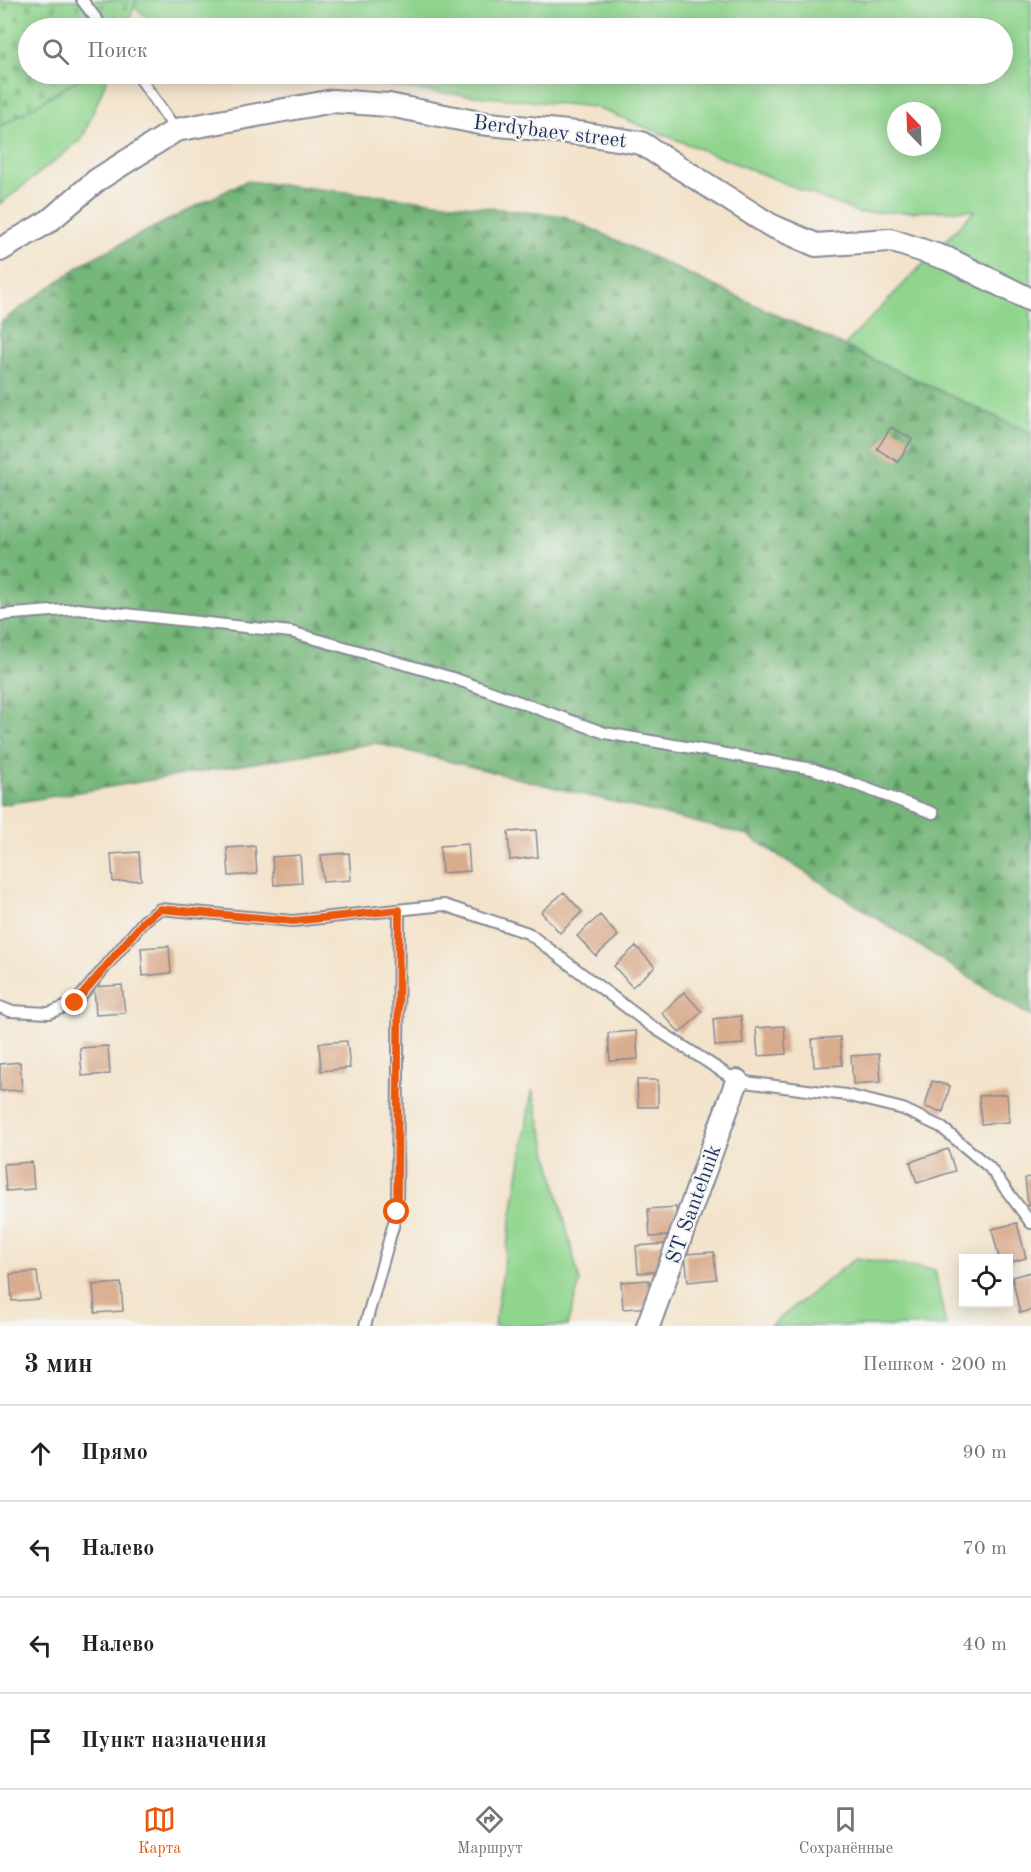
<!DOCTYPE html>
<html lang="ru">
<meta charset="utf-8">
<style>
body{margin:0;font-family:"Old Standard TT",serif;background:#f6f6f6;color:#202124}
.controls{position:absolute;right:18px;bottom:18px;display:grid;overflow:hidden;border-radius:0px;box-shadow:0 3px 15px #0003}
.controls button{width:54px;height:54px;display:grid;place-items:center;padding:0;border:0;border-bottom:2px solid #e0e0e0;background:#fff;color:#202124;font:30px sans-serif}
.compass{position:absolute;left:887px;top:102px;width:54px;height:54px;border-radius:50%;background:#fff;box-shadow:0 3px 15px #0003;rotate:337deg}
.stop{position:absolute;width:18px;height:18px;margin:-14px;border:4px solid #ea580c;border-radius:50%;background:#fff}
.stop.end{background:#ea580c;border-color:#fff;box-shadow:0 2px 6px #0008}
.list{margin:0;padding:0;list-style:none}
h2{display:flex;justify-content:space-between;align-items:center;height:78px;margin:0;padding:0 24px;font-size:26px}
h2 small{font-size:20px;font-weight:400;color:#757577}
.list li{display:grid;grid-template-columns:39px 1fr auto;gap:18px;align-items:center;box-sizing:border-box;height:96px;padding:0 24px;border-top:2px solid #e0e0e0}
.list b{display:block;font-size:22px;white-space:nowrap}
.list em{font-size:20px;font-style:normal;color:#757577}
.icon{flex:none;width:33px;height:33px;fill:none;stroke:currentColor;stroke-width:2;stroke-linecap:round;stroke-linejoin:round}
.map{position:relative;flex:none;width:1031px;height:1326px;overflow:hidden}
.search{position:absolute;background:#fff;box-shadow:0 3px 15px #0003;left:18px;right:18px;top:18px;height:66px;display:flex;align-items:center;gap:15px;box-sizing:border-box;padding:0 21px;border-radius:33px;color:#757577;font-size:22px}
.sheet{height:462px;background:#fff}
nav{display:flex;justify-content:space-around;align-items:center;box-sizing:border-box;height:84px;border-top:2px solid #e0e0e0;background:#fff;font-size:16px;color:#757577}
nav a{display:grid;justify-items:center;gap:3px}
nav .on{color:#ea580c}
.map>svg:first-child{display:block}
.green{fill:#90d58e;stroke:#568276;stroke-width:1.5;fill-rule:evenodd}
.forest{fill:url(#forest-firs);stroke:#48726c;stroke-width:1.5}
.cemetery{fill:url(#cemetery-stones);stroke:#568276;stroke-width:1.5}
.building{fill:#d9ac8e}
.lines{fill:none;stroke-linecap:round;stroke-linejoin:round}
.service-casing{stroke:#878994;stroke-width:14}
.minor-casing{stroke:#878994;stroke-width:26}
.service{stroke:#fff;stroke-width:10}
.minor{stroke:#fff;stroke-width:22}
.route{stroke:#ea580c;stroke-width:8}
.labels{text-anchor:middle;stroke-width:4.5;stroke-linejoin:round;paint-order:stroke}
.street-label{font-size:21px;fill:#1b2f5e;stroke:#f6f6f2}
</style>
<div class="map">
<svg width="1031" height="1326" viewBox="0 0 1031 1326">
<defs>
<pattern id="forest-firs" width="22" height="20" patternUnits="userSpaceOnUse" patternTransform="scale(1.5)"><rect width="22" height="20" fill="#74b679"/><path d="M5 1l3.5 6h-7zM16 11l3.5 6h-7z" fill="#5e9466"/></pattern>
<pattern id="cemetery-stones" width="16" height="16" patternUnits="userSpaceOnUse" patternTransform="scale(1.5)"><rect width="16" height="16" fill="#90d58e"/><path d="M2 7V4a2 2 0 0 1 4 0v3zM10 15v-3a2 2 0 0 1 4 0v3z" fill="#7cb77d"/></pattern>
</defs>
<rect width="100%" height="100%" fill="#f6f6f2"/>
<filter id="ink" filterUnits="userSpaceOnUse"><feTurbulence type="fractalNoise" baseFrequency=".0167" numOctaves="2"/><feDisplacementMap in="SourceGraphic" scale="12" xChannelSelector="R" yChannelSelector="G"/><feConvolveMatrix kernelMatrix="1 2 1 2 8 2 1 2 1" color-interpolation-filters="sRGB"/></filter>
<filter id="wash" filterUnits="userSpaceOnUse"><feTurbulence type="fractalNoise" baseFrequency=".008" numOctaves="4" result="noise"/><feDisplacementMap in="SourceGraphic" scale="24" xChannelSelector="R" yChannelSelector="G"/><feGaussianBlur stdDeviation="1.35" result="paint"/><feColorMatrix in="noise" values="0 0 0 0 0 0 0 0 0 0 0 0 0 0 0 0 0 1.4 0 .05"/><feComposite in="paint" operator="in"/></filter>
<g filter="url(#wash)">
<rect width="100%" height="100%" fill="#f3e3cb"/>
<path class="green" d="M137 0H1031V433L843 347 975 210 859 213 595 107 434 92 312 74H1002V28H163L134 7ZM896 111H932V147H896Z
M87 74H109L82 139 0 204V127Z
M532 1090 580 1282 567 1326H494Z
M856 1258 935 1270 946 1326H770Z"/>
<path class="forest" d="M246 181 564 216 1031 433V1017L747 835 375 743 0 805V323L87 261Z"/>
<path class="cemetery" d="M0 0H137L126 28H28V74H87L0 127Z"/>
<g id="blocks">
<path class="building" d="M891 427 912 439 898 462 877 449Z
M536 830 538 857 510 860 508 832Z
M468 844 470 871 442 873 440 846Z
M255 846 257 874 229 876 227 848Z
M139 852 141 880 113 882 111 854Z
M349 853 351 880 323 882 321 855Z
M300 855 302 883 274 885 272 857Z
M564 892 582 912 560 933 541 912Z
M600 915 618 936 596 956 577 936Z
M169 946 171 973 143 976 141 948Z
M636 946 655 967 632 987 614 966Z
M122 985 125 1013 96 1015 94 987Z
M684 992 702 1012 680 1033 662 1013Z
M741 1016 743 1044 715 1046 713 1019Z
M784 1026 786 1054 758 1056 756 1028Z
M636 1031 638 1059 610 1061 608 1033Z
M840 1037 842 1065 814 1067 812 1039Z
M347 1041 350 1068 321 1071 319 1043Z
M108 1046 110 1074 82 1076 80 1048Z
M879 1054 881 1082 853 1084 851 1056Z
M20 1062 22 1090 0 1091V1064Z
M637 1080H658V1107H638Z
M932 1081 950 1086 943 1112 925 1107Z
M1007 1094 1009 1122 981 1124 979 1096Z
M948 1149 955 1171 917 1183 910 1162Z
M32 1162 34 1189 6 1191 4 1164Z
M1031 1177V1205L1028 1206 1025 1178Z
M676 1207 678 1235 650 1237 648 1209Z
M1017 1223 1026 1258 1008 1263V1258H999L992 1229Z
M664 1244 666 1271 638 1273 636 1246Z
M714 1252 716 1279 688 1282 685 1254Z
M37 1272 40 1299 12 1301 10 1274Z
M1031 1272V1310L1020 1313 1012 1277Z
M649 1280 651 1307 623 1309 621 1282Z
M121 1283 123 1311 95 1313 93 1285Z"/>
</g>
</g>
<g filter="url(#ink)">
<use href="#blocks" fill-opacity="0" stroke="#878994" stroke-width="1.5"/>
<g class="lines">
<g class="service-casing">
<path id="service" d="M82 0 103 28
M137 74 176 130
M0 615 78 609 291 632 453 678 605 733 813 769 933 813
M0 1007 10 1011 49 1013 75 1003 144 921 160 909 293 921 444 905 528 933 650 1025 737 1081 846 1095 903 1109 941 1127 989 1167 1031 1223
M365 1326 397 1212 399 910"/>
</g>
<g class="minor-casing">
<path id="minor" d="M0 250 49 221 97 180 176 130 333 101 389 105 480 123 586 134 641 143 770 225 816 245 890 240 948 259 1031 300
M648 1326 737 1081"/>
</g>
<use href="#service" class="service"/>
<use href="#minor" class="minor"/>
</g>
</g>
<g class="lines" filter="url(#ink)">
<path class="route" d="M75 1003 144 921 160 909 293 921 399 910 397 1212"/>
</g>
<g class="labels">
<g class="street-label">
<text transform="translate(550 131) rotate(7)" y="7">Berdybaev street</text>
<text transform="translate(693 1204) rotate(-70)" y="7">ST Santehnik</text>
</g>
</g>
</svg>
<div class="controls">
<button><svg class="icon" aria-label="locate" viewBox="0 0 24 24"><circle cx="12" cy="12" r="6"/><path d="M12 2v4M12 18v4M2 12h4M18 12h4"/></svg></button>
</div>
<svg class="compass" viewBox="-18 -18 36 36"><path d="M0-13l5 13h-10z" fill="#e53935"/><path d="M0 13l5-13h-10z" fill="#757577"/></svg>
<div class="stop" style="left:397px;top:1212px"></div>
<div class="stop end" style="left:75px;top:1003px"></div>
<div class="search"><svg class="icon" aria-label="search" viewBox="0 0 24 24"><circle cx="10" cy="10" r="6"/><path d="M15 15l6 6"/></svg>Поиск</div>
</div>
<section class="sheet">
<h2>3 мин<small>Пешком · 200 m</small></h2>
<ul class="list">
<li><svg class="icon" aria-label="ahead" viewBox="0 0 24 24"><path d="M12 20V5M6 11l6-6 6 6"/></svg><div><b>Прямо</b></div><em>90 m</em></li>
<li><svg class="icon" aria-label="left" viewBox="0 0 24 24"><path d="M17 20v-9H6M10 6l-5 5 5 5"/></svg><div><b>Налево</b></div><em>70 m</em></li>
<li><svg class="icon" aria-label="left" viewBox="0 0 24 24"><path d="M17 20v-9H6M10 6l-5 5 5 5"/></svg><div><b>Налево</b></div><em>40 m</em></li>
<li><svg class="icon" aria-label="arrive" viewBox="0 0 24 24"><path d="M6 21V4h12l-3 4 3 4H6"/></svg><div><b>Пункт назначения</b></div></li>
</ul>
</section>
<nav>
<a class="on"><svg class="icon" aria-label="map" viewBox="0 0 24 24"><path d="M3 6l6-2 6 2 6-2v14l-6 2-6-2-6 2zM9 4v14M15 6v14"/></svg>Карта</a>
<a><svg class="icon" aria-label="directions" viewBox="0 0 24 24"><path d="M12 3l9 9-9 9-9-9zM9 14v-3h6M13 9l2 2-2 2"/></svg>Маршрут</a>
<a><svg class="icon" aria-label="saved" viewBox="0 0 24 24"><path d="M7 4h10v16l-5-4-5 4z"/></svg>Сохранённые</a>
</nav>
